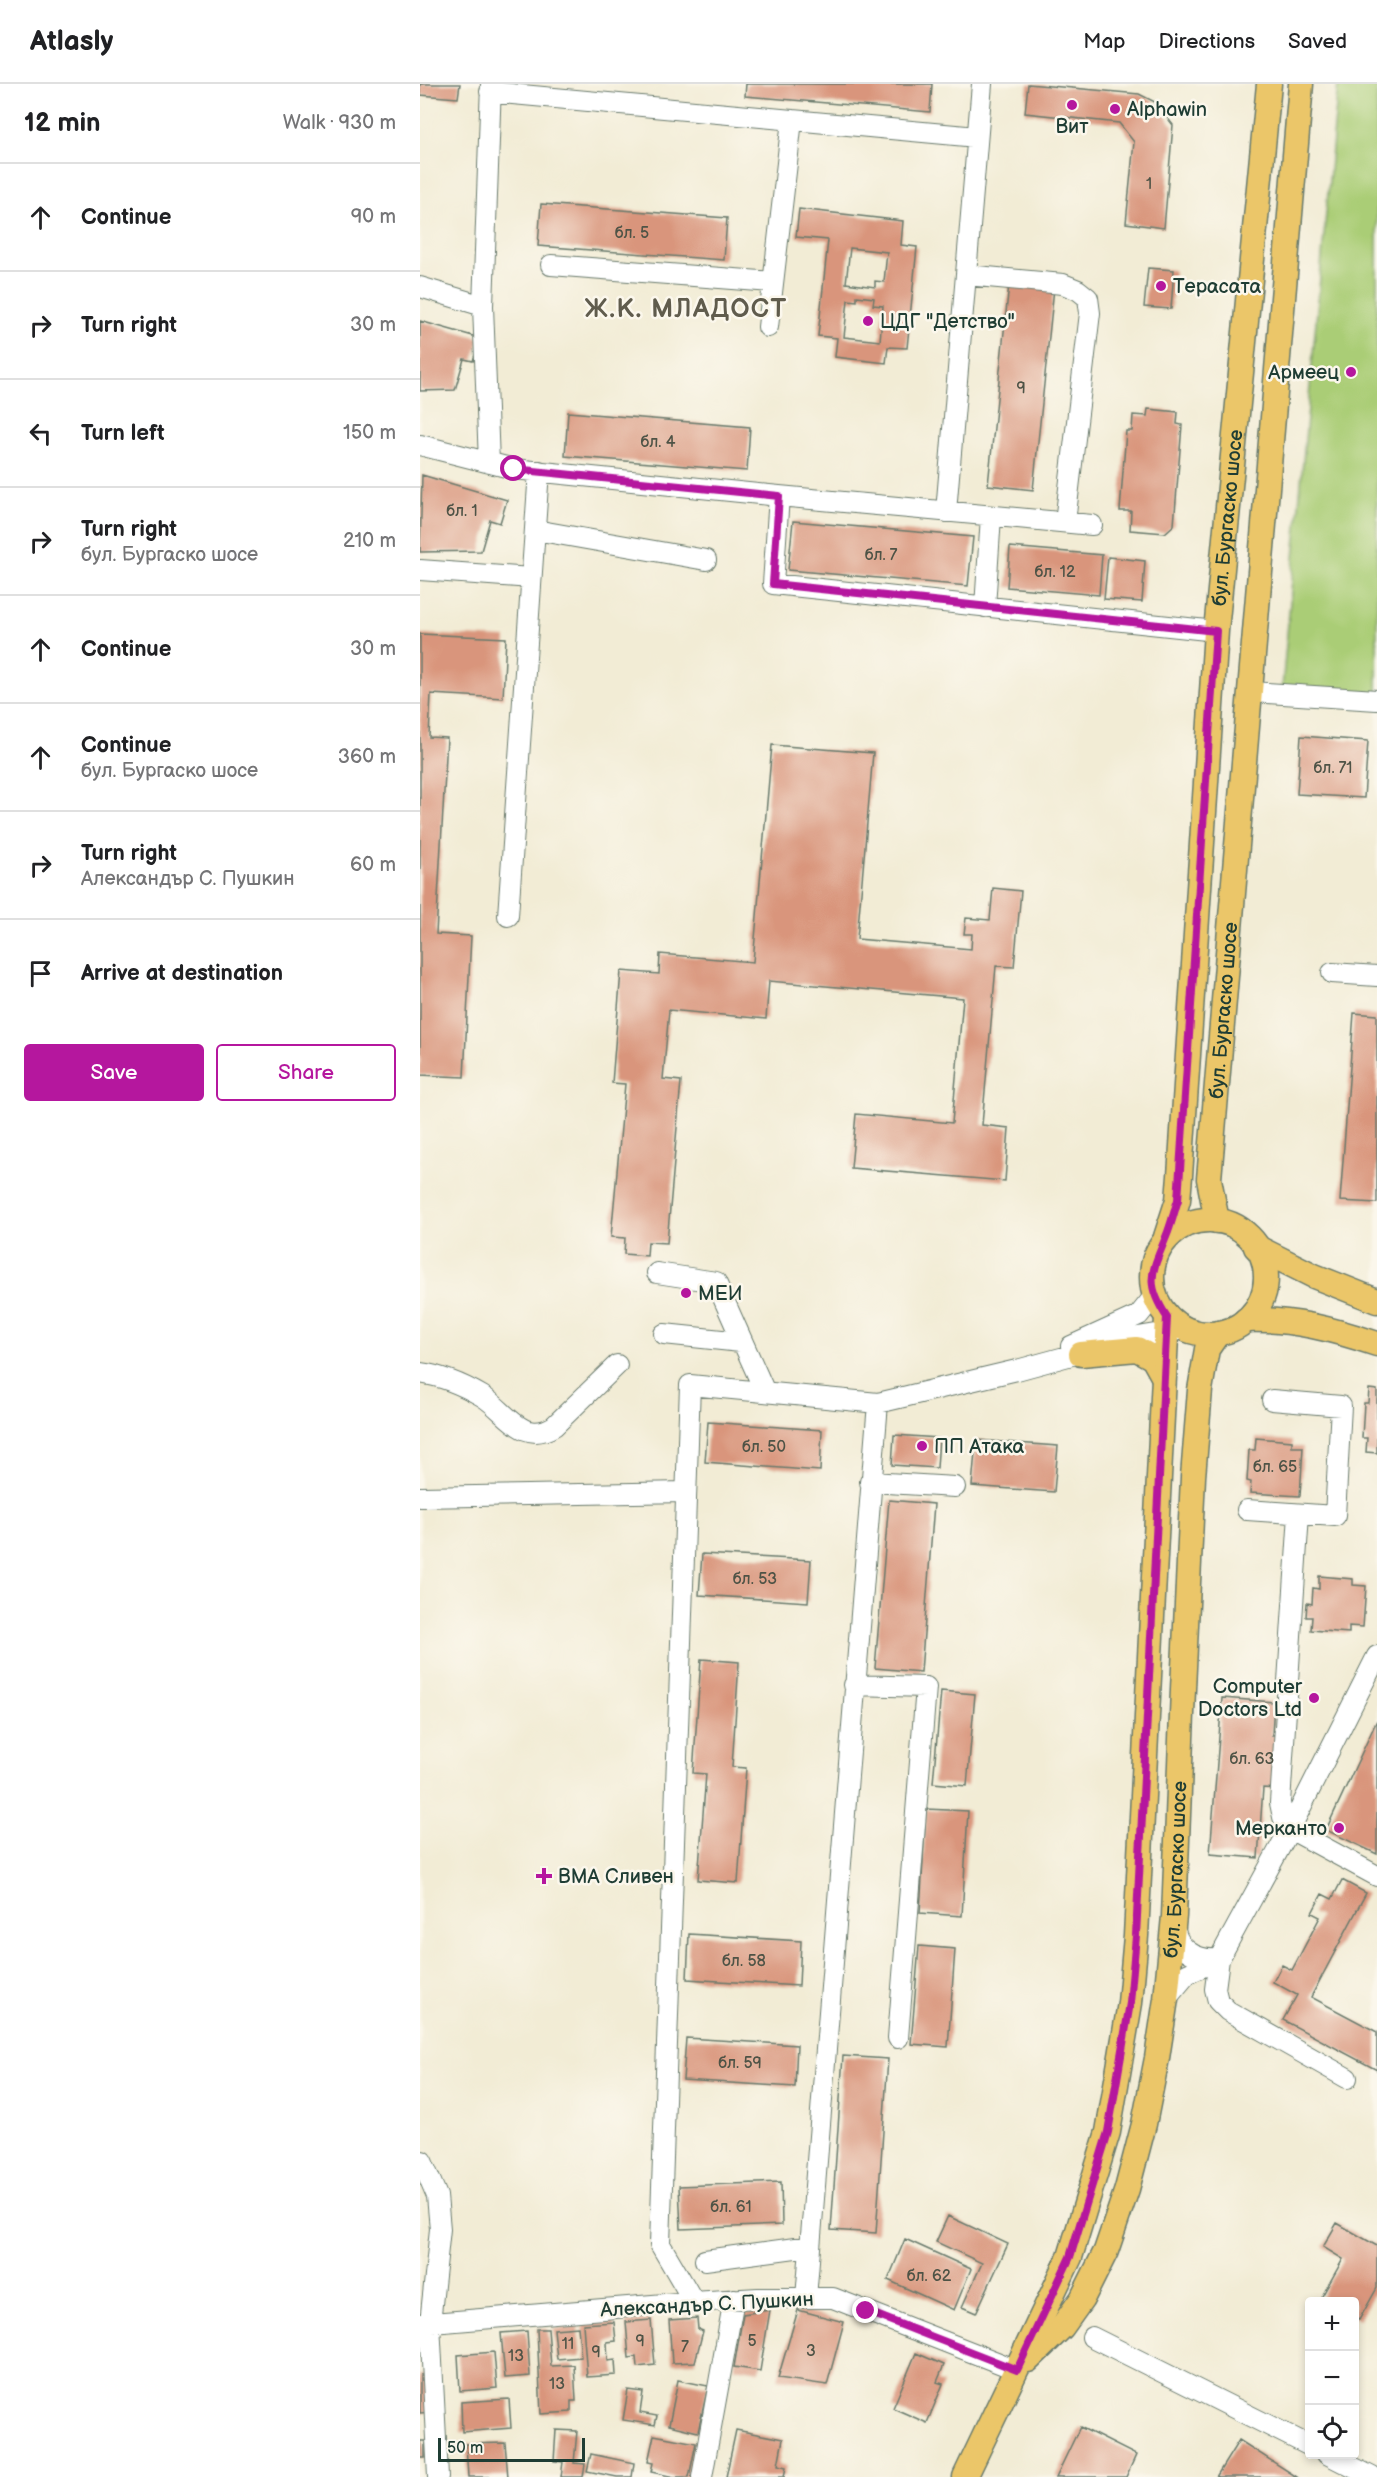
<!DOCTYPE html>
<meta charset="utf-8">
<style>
body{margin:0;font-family:"Balsamiq Sans",sans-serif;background:#f6f6f6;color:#202124}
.controls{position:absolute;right:18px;bottom:18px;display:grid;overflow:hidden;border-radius:6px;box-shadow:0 3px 9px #0003}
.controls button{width:54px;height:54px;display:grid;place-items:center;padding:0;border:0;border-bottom:2px solid #e0e0e0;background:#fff;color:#202124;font:30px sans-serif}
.scale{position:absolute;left:18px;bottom:15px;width:147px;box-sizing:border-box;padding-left:6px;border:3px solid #1f3d34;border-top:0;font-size:16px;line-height:21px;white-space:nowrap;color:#1f3d34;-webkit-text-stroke:4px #fbf7ec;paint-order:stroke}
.stop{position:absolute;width:18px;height:18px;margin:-14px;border:4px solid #b5179e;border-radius:50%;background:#fff}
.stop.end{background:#b5179e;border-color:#fff;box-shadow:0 2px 6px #0008}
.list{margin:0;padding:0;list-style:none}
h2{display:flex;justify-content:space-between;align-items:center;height:78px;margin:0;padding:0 24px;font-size:26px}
h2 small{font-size:20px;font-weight:400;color:#757577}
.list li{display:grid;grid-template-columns:39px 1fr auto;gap:18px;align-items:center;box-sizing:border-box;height:108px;padding:0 24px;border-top:2px solid #e0e0e0}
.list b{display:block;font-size:22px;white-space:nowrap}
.list p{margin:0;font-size:20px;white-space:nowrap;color:#757577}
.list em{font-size:20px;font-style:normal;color:#757577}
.actions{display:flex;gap:12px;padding:18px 24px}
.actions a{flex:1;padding:14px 0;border:2px solid #b5179e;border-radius:6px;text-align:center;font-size:21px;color:#b5179e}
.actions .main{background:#b5179e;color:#fff}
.icon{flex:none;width:33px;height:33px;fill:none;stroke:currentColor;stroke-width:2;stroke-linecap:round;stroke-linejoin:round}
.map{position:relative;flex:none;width:957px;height:2393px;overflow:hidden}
header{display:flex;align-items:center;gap:36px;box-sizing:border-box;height:84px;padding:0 30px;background:#fff;border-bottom:2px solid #e0e0e0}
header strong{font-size:28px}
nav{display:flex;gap:33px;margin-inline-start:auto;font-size:21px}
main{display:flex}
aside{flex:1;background:#fff}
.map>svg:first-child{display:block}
.green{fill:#aacd76;stroke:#648555;stroke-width:1.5}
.building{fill:#d9957c;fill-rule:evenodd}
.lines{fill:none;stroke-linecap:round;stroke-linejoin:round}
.minor-casing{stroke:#697a6c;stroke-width:22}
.major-casing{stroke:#697a6c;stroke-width:27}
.minor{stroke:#fff;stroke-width:20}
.major{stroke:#ebc669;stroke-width:24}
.route{stroke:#b5179e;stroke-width:8}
.poi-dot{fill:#b5179e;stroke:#fbf7ec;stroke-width:2}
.labels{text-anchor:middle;stroke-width:5;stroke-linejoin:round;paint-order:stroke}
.number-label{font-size:16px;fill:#4e5346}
.poi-label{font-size:20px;fill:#1f3d34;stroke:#fbf7ec;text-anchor:start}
.street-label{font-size:20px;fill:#1f3d34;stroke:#fbf7ec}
.district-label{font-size:26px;font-weight:bold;letter-spacing:1.5px;fill:#605c4d;stroke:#fbf7ec}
</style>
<header>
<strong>Atlasly</strong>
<nav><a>Map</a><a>Directions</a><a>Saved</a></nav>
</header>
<main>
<aside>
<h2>12 min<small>Walk · 930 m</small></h2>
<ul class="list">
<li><svg class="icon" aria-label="ahead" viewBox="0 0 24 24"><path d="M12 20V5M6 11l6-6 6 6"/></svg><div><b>Continue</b></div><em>90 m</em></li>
<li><svg class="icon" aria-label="right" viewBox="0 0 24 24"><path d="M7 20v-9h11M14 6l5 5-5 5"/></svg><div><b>Turn right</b></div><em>30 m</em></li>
<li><svg class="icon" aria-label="left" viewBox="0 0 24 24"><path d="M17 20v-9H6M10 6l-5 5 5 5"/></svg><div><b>Turn left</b></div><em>150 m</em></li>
<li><svg class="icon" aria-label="right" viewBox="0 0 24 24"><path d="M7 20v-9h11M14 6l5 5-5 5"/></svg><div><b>Turn right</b><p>бул. Бургаско шосе</p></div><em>210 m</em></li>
<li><svg class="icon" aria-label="ahead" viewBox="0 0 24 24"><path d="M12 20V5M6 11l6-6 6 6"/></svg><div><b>Continue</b></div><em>30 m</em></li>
<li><svg class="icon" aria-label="ahead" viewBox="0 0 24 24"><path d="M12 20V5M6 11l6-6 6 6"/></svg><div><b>Continue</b><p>бул. Бургаско шосе</p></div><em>360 m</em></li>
<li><svg class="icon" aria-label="right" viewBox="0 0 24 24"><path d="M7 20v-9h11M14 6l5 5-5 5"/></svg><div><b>Turn right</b><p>Александър С. Пушкин</p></div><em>60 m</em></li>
<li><svg class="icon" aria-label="arrive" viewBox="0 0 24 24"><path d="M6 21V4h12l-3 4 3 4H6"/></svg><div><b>Arrive at destination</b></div></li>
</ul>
<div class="actions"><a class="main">Save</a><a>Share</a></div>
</aside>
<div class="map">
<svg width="957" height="2393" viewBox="0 0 957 2393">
<rect width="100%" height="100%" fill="#fbf7ec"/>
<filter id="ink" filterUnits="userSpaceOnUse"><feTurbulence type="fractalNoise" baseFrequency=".0167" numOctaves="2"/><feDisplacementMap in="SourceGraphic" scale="12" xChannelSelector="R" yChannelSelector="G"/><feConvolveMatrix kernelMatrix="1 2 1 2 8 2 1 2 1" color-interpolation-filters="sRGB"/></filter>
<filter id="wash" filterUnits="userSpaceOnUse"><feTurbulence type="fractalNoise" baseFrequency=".008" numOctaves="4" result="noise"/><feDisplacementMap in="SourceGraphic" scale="24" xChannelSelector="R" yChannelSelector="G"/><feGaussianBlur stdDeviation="1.35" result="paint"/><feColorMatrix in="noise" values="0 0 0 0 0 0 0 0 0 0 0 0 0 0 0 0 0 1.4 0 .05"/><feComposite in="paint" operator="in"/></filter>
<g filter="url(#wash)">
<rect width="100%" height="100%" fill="#f2ecd5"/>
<path class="green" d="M918 0H957V610L862 604Z"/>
<g id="blocks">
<path class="building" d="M0 0H40L38 14 0 11Z
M326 0H512L510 28 325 12Z
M608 0 719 10 735 18 753 41 744 144 706 139 714 58 699 39 605 29Z
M121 120 307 134 304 176 118 162Z
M379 125 483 137 481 161 497 163 487 264 468 263 466 279 415 273 417 254 398 252 408 156 376 153ZM430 164 467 168 464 198 455 197V203L426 199ZM437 212 454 214 453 221 463 222 460 257 424 253 428 216 437 217Z
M728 184 754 186 751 225 724 223Z
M589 200 634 204 613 406 568 401Z
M0 237 60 254 53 277 44 275 35 306 0 307Z
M728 325 758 328 757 340 762 341 754 441 745 449 710 446 711 427H700L706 347H712L713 331 727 332Z
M148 328 330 343 327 387 145 372Z
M2 391 87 416 80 439 70 436 61 467 0 468Z
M373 437 553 453 548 502 368 486Z
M590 463 682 471 679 511 587 503Z
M688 473 725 477 722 518 684 515Z
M0 550 86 554 83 614 11 610 9 653 27 654 16 850 51 852 44 993 0 991Z
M881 652 948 657 944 714 877 710Z
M352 661 453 669 437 855 551 865 552 850H544L546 834 570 836 573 804 601 807 594 883 576 882 562 1041 589 1044 585 1097 431 1084 436 1030 532 1039 543 914 349 897 346 935 249 926 243 995 261 997 247 1159 228 1158 227 1172 204 1170 205 1154 191 1153 205 1000 192 999 201 887 239 890 240 870 333 878Z
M934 929 957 931V1119L920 1117Z
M949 1305 957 1306V1369L946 1368 947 1354H942L944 1319H948Z
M288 1338 402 1346 400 1387 285 1378Z
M474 1351 519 1354 517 1384 472 1381Z
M836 1354 872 1357V1363H883L880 1412 830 1409 831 1398 827 1397 829 1366H835Z
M556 1356 638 1362 634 1408 552 1402Z
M469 1416 514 1420 501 1588 455 1584Z
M282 1470 391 1476 388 1518 279 1511Z
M899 1492 933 1495V1501L946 1502 943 1543 929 1542V1549L891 1546 892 1533H886L887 1519 892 1520 893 1504 899 1505Z
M281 1575 319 1578 312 1683 326 1684 318 1799 278 1796 286 1690 273 1689Z
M521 1607 555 1610 547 1702 513 1699Z
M802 1614 854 1618 852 1651H862L859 1705 843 1704 838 1774 790 1770Z
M957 1636V1770L906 1746Z
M506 1725 548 1727 542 1832 500 1829Z
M922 1796 946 1809 891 1913 957 1948V1986L863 1936 877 1911 853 1898 862 1881 872 1886 900 1833 892 1829 902 1810 912 1815Z
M269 1850 381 1857 379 1902 267 1895Z
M499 1862 535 1865 528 1963 491 1960Z
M266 1954 377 1961 375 2003 263 1996Z
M423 1972 468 1975 456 2149 411 2146Z
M361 2098 362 2141 261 2145 259 2102Z
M528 2132 588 2160 556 2229 542 2223 562 2179 516 2158Z
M917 2139 957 2162V2204L939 2236 934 2233V2218H907L901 2214 923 2175 903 2163Z
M485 2155 551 2185 534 2226 468 2196Z
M350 2226 340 2287 314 2283 323 2230Z
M378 2226 424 2238 407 2301 358 2294Z
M277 2234 278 2245 283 2247 275 2278 252 2279 249 2236Z
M231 2236 235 2281 217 2283 216 2273 209 2274 206 2238Z
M194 2238 196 2257 187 2258 188 2277 195 2276 196 2291 167 2293 163 2240Z
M158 2243 161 2273 137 2275 134 2245Z
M117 2245H128L131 2282 154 2281 156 2317H151V2328L121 2330Z
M107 2247 110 2292 85 2294 81 2249Z
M74 2268 77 2304 40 2307 38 2271Z
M496 2269 524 2281 517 2298 523 2300 507 2339 473 2324Z
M0 2291H10L12 2328 0 2329Z
M258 2296 288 2302 278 2348 249 2341Z
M208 2306 223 2308 220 2329 237 2332 235 2341 203 2336Z
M89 2315 91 2344 42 2348 41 2318Z
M660 2343 716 2371 706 2393H636Z
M136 2346 157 2347 154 2379 165 2380 163 2393H141L143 2378 134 2377Z
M316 2346 363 2355 358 2381 366 2383 364 2393H306Z
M234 2351 276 2359 269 2393H254L231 2388 233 2379 228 2378Z
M819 2356 877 2393H796Z
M0 2357H5V2374H0Z
M85 2359 88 2393H48L46 2360Z
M171 2370 214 2379 212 2393H197L167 2387Z"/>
</g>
</g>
<g filter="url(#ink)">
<use href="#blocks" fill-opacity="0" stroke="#697a6c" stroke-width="1.5"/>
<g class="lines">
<g class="minor-casing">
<path id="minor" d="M70 8 557 53
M131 181 353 198
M546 191 643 200 658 206 668 214 670 229 645 438
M0 203 63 222
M348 243 372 36
M0 361 94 385 359 412 672 441
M69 379 63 222 71 0
M359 412 353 500 796 547
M526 428 562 0
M115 446 286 476
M0 486 111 494
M565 523 571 432
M831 608 957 616
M88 832 119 387
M912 889 957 892
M237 1189 296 1198 345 1308
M244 1250 321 1258
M651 1262 719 1231 735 1211
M0 1289C22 1292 43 1301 62 1312 86 1326 102 1362 134 1342L197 1281
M450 1398 535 1403
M0 1413 266 1408
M827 1426 915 1432 921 1322 852 1316
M879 1430 860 1719 863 1733 870 1745 957 1792
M434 1601 506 1603 478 1954
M754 1839C755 1864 775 1877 799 1875
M746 1915 767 1890 798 1876
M927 1994 808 1927 798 1917 795 1905 799 1875 870 1745 957 1572
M2 2077 17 2112 20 2145 10 2239 18 2393
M285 2176 390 2162
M386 2214 458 1319
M274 2218 240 2160 270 1301 458 1319 597 1286 718 1253 766 1245
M0 2240 257 2219 338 2214H413L597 2286
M672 2253 890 2362
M907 2370 952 2393
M282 2393 314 2215"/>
</g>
<g class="major-casing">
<g id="major">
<circle cx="789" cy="1193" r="57"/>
<path id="s1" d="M797 1137 789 1095 881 0"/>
<path id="s2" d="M746 1153 758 1116 760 1092 796 547 849 0"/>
<path d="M836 1163 894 1192 957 1217"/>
<path d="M826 1236C871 1234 915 1246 957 1260"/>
<path d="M661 1270 717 1265 733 1274 743 1292"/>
<path id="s3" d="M608 2276 642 2243 662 2215 686 2167 707 2105 724 2040 737 1974 746 1915 754 1832 763 1605 773 1393 780 1306 787 1265 798 1249"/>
<path d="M545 2393 650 2173 688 2048 710 1919 716 1852 747 1233"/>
</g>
</g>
<use href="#minor" class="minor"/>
<use href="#major" class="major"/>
</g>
</g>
<g class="lines" filter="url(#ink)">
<path class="route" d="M94 385 359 412 353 500 796 547 758 1116C754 1128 751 1141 746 1153 732 1188 724 1198 747 1233L716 1852 710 1919 688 2048 650 2173 597 2286 446 2227"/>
</g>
<g class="poi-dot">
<circle cx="652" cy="21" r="6"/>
<circle cx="695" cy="25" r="6"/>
<circle cx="741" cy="202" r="6"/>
<circle cx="448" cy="237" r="6"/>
<circle cx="931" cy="288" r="6"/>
<circle cx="266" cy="1209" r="6"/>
<circle cx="502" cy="1362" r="6"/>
<circle cx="894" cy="1614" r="6"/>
<circle cx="919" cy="1744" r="6"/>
<path d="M121 1783h6v6h6v6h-6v6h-6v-6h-6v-6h6z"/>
</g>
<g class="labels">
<g class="number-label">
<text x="729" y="105">1</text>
<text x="212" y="154">бл. 5</text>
<text x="601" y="309">9</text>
<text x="238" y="363">бл. 4</text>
<text x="42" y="432">бл. 1</text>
<text x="461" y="476">бл. 7</text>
<text x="635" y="493">бл. 12</text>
<text x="913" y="689">бл. 71</text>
<text x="344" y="1368">бл. 50</text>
<text x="855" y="1388">бл. 65</text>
<text x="335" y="1500">бл. 53</text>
<text x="832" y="1680">бл. 63</text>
<text x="324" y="1882">бл. 58</text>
<text x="320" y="1984">бл. 59</text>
<text x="311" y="2128">бл. 61</text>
<text x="509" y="2197">бл. 62</text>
<text x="220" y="2262">9</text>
<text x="332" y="2262">5</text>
<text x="148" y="2265">11</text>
<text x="265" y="2268">7</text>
<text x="391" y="2272">3</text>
<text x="176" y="2273">9</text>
<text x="96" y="2277">13</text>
<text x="137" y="2305">13</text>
</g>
<g class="poi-label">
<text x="707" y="32">Alphawin</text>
<text x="652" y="49" text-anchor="middle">Вит</text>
<text x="753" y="209">Терасата</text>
<text x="460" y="244">ЦДГ "Детство"</text>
<text x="919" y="295" text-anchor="end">Армеец</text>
<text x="278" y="1216">МЕИ</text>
<text x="514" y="1369">ПП Атака</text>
<text x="882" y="1609" text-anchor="end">Computer<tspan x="882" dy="23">Doctors Ltd</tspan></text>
<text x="907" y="1751" text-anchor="end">Мерканто</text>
<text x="138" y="1799">ВМА Сливен</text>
</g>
<g class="street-label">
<text dy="7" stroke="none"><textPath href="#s2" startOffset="723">бул. Бургаско шосе</textPath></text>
<text dy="7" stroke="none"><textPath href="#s1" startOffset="212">бул. Бургаско шосе</textPath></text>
<text dy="7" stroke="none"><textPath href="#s3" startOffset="525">бул. Бургаско шосе</textPath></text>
<text transform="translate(287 2220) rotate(-3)" y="7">Александър С. Пушкин</text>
</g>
<g class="district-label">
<text x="266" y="233">Ж.К. МЛАДОСТ</text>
</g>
</g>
</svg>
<div class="controls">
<button>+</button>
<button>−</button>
<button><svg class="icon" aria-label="locate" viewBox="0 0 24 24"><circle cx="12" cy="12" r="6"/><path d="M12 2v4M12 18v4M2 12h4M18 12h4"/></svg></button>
</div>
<div class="scale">50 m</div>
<div class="stop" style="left:94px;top:385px"></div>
<div class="stop end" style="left:446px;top:2227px"></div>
</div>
</main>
